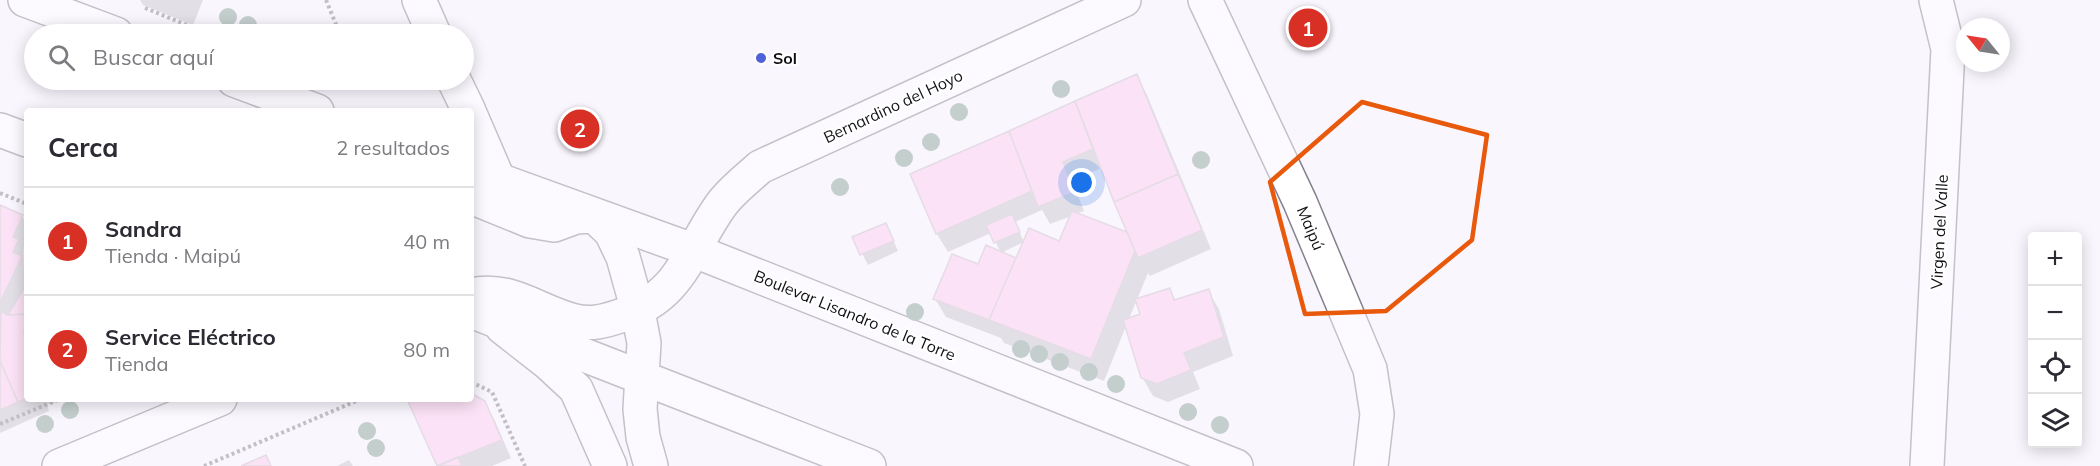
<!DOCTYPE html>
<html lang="es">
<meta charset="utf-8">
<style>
body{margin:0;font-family:Mulish,sans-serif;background:#f2f2f3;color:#2b2b33}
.controls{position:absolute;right:18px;bottom:18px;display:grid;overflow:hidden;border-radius:6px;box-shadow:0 3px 15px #0003}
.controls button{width:54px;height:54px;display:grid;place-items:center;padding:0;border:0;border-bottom:2px solid #e1e1e2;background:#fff;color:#2b2b33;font:30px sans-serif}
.compass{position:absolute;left:1956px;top:18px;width:54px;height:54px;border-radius:50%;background:#fff;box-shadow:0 3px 15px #0003;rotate:300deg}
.you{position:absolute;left:1082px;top:183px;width:21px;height:21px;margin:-15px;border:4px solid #fff;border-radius:50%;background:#1a73e8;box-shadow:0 0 0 9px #1a73e833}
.badge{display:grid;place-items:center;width:39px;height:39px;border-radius:50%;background:#d93025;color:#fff;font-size:20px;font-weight:700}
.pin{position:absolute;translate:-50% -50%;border:3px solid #fff;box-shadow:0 2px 6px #0006}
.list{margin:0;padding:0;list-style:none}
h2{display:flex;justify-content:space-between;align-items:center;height:78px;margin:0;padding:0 24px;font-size:26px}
h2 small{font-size:20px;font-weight:400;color:#7c7c81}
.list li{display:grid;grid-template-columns:39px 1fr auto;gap:18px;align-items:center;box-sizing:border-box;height:108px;padding:0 24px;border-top:2px solid #e1e1e2}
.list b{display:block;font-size:22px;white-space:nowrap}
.list p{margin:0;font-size:20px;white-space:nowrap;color:#7c7c81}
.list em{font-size:20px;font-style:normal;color:#7c7c81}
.icon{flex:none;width:33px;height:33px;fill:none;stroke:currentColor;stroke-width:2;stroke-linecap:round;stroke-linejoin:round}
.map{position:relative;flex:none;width:2100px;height:466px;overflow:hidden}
.search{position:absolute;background:#fff;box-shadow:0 3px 15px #0003;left:24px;top:24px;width:450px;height:66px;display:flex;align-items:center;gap:15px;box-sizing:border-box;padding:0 21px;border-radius:33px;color:#7c7c81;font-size:22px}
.panel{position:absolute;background:#fff;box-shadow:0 3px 15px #0003;left:24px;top:108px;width:450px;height:294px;border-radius:6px}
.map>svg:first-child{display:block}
.shadow{fill:#0003;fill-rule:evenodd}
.building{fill:#fcc9ee;stroke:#cabec7;stroke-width:1.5}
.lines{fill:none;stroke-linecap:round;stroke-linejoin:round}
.street-casing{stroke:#85808b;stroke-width:36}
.secondary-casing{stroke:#85808b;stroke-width:36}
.path{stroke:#807d83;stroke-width:4;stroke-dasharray:3 3;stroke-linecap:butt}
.street{stroke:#fff;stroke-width:33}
.secondary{stroke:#fff;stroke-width:33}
.tree{fill:#829e93}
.marked{fill:none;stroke:#e8590c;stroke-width:4.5;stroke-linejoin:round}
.poi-dot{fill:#5062d7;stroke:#fff;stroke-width:2}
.labels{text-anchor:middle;stroke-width:4.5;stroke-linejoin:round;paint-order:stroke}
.poi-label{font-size:16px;font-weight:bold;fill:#121014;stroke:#fff;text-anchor:start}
.street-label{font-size:16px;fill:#121014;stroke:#fff}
</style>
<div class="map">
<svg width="2100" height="466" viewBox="0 0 2100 466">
<rect width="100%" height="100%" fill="#faf6fe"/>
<path class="shadow" d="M140 0H203L193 25 143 5Z
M1137 76 1147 95 1211 249 1150 276 1148 273 1129 319 1142 315 1170 290 1176 301 1208 291 1219 309 1233 356 1193 372 1200 389 1168 402 1153 396 1142 377 1126 326 1104 381 1004 343 1001 338 946 317 935 299 978 266 1015 259 1060 243 1072 216 1050 224 1042 210 1015 222 1024 242 1001 253 991 233 948 252 937 234 912 175ZM1102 168 1132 243 1075 214 1084 211 1072 180Z
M0 207 22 216 27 224V399H77L47 404 49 411 0 433Z
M891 235 898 251 868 265 854 238Z
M471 395 484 402 495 421 511 458 492 466H439L409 399H471Z
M349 460 353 466H337Z"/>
<path class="building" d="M1137 74 1178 174 1114 202 1075 101Z
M1075 101 1093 149 1063 162 1075 192 1038 207 1009 131Z
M1009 131 1032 191 936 234 910 174Z
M1178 174 1202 230 1138 258 1114 202Z
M0 205 23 215 13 237 19 239 13 252 22 256 0 303Z
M1072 211 1127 232 1135 251 1091 359 989 320 1029 228 1059 241Z
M1012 214 1020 232 994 243 986 225Z
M886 223 894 241 860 255 852 237Z
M986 245 1016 258 989 320 933 299 952 254 978 264Z
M22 248H27V288H24Z
M24 288H27V314L8 315Z
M1170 288 1174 300 1209 289 1224 337 1184 353 1191 370 1157 384 1141 378 1123 320 1140 314 1135 299Z
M1 311 8 315 27 314V331H24L27 355V398L18 402 0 361Z
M0 361 18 402 0 410Z
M471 393 485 401 502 440 437 466 407 399H471Z
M266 455 271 466H241Z
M458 457 462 466H437Z"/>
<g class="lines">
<g class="street-casing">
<path id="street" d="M419 0 434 34
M1205 0 1300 202 1370 369 1377 414 1371 466
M454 80 469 111
M471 116 499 181
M471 197 530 221 554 225 576 217 594 216 611 232 623 257 638 311 644 343 640 409 643 437 651 466
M471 295C511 286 538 312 575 321 591 325 605 321 620 316 682 297 688 251 721 205 731 191 747 179 760 167L1124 0
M502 327 548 363 576 389 610 466
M59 466 220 399
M1927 466 1948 49 1936 0"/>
</g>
<g class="secondary-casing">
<path id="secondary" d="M25 0 116 34
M234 80 317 111
M0 130 27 140
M471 170 695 251 1236 466
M471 311 869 466"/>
</g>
<path class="path" d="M326 0 340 34
M145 8 209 34
M0 193 27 204
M471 382 492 392 525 466
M0 424 60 399
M204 466 361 399"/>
<use href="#street" class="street"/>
<use href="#secondary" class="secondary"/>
</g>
<g class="tree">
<circle cx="228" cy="17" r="9"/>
<circle cx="248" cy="25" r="9"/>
<circle cx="1061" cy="89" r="9"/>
<circle cx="959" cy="112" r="9"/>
<circle cx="931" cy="142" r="9"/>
<circle cx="904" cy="158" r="9"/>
<circle cx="1201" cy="160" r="9"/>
<circle cx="840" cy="187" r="9"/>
<circle cx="915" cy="312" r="9"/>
<circle cx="1021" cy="349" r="9"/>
<circle cx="1039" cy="354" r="9"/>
<circle cx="1060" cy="362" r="9"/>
<circle cx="1089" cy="372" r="9"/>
<circle cx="1116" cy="384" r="9"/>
<circle cx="70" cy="410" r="9"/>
<circle cx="1188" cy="412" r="9"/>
<circle cx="45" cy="424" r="9"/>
<circle cx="1220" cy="425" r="9"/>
<circle cx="367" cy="431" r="9"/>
<circle cx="376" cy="448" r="9"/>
</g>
<path d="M0 0H2100V466H0ZM1362 102 1487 135 1472 240 1386 311 1305 314 1270 182Z" fill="#faf6fe" fill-opacity=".55" fill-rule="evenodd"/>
<path class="marked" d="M1362 102 1487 135 1472 240 1386 311 1305 314 1270 182Z"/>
<circle class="poi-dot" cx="761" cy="58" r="6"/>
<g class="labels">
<g class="poi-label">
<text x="773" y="64">Sol</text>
</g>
<g class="street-label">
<text transform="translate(893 106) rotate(-25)" y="6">Bernardino del Hoyo</text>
<text transform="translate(1311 228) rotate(67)" y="6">Maipú</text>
<text transform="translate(1939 232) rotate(-87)" y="6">Virgen del Valle</text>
<text transform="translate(855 315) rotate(22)" y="6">Boulevar Lisandro de la Torre</text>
</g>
</g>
</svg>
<div class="controls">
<button>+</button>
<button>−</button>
<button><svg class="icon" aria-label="locate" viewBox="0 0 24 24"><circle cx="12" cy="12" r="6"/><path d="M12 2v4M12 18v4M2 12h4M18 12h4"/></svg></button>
<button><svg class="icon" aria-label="layers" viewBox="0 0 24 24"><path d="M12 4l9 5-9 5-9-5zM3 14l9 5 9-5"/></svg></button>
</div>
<svg class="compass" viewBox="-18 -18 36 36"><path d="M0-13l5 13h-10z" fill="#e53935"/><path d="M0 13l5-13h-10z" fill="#7c7c81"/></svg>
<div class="you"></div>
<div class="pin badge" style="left:1308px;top:28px">1</div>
<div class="pin badge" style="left:580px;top:129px">2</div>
<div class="search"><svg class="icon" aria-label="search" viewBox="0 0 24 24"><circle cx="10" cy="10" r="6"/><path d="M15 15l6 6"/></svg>Buscar aquí</div>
<section class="panel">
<h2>Cerca<small>2 resultados</small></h2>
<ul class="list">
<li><span class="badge">1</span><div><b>Sandra</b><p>Tienda · Maipú</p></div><em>40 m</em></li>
<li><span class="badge">2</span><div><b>Service Eléctrico</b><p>Tienda</p></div><em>80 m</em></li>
</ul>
</section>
</div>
